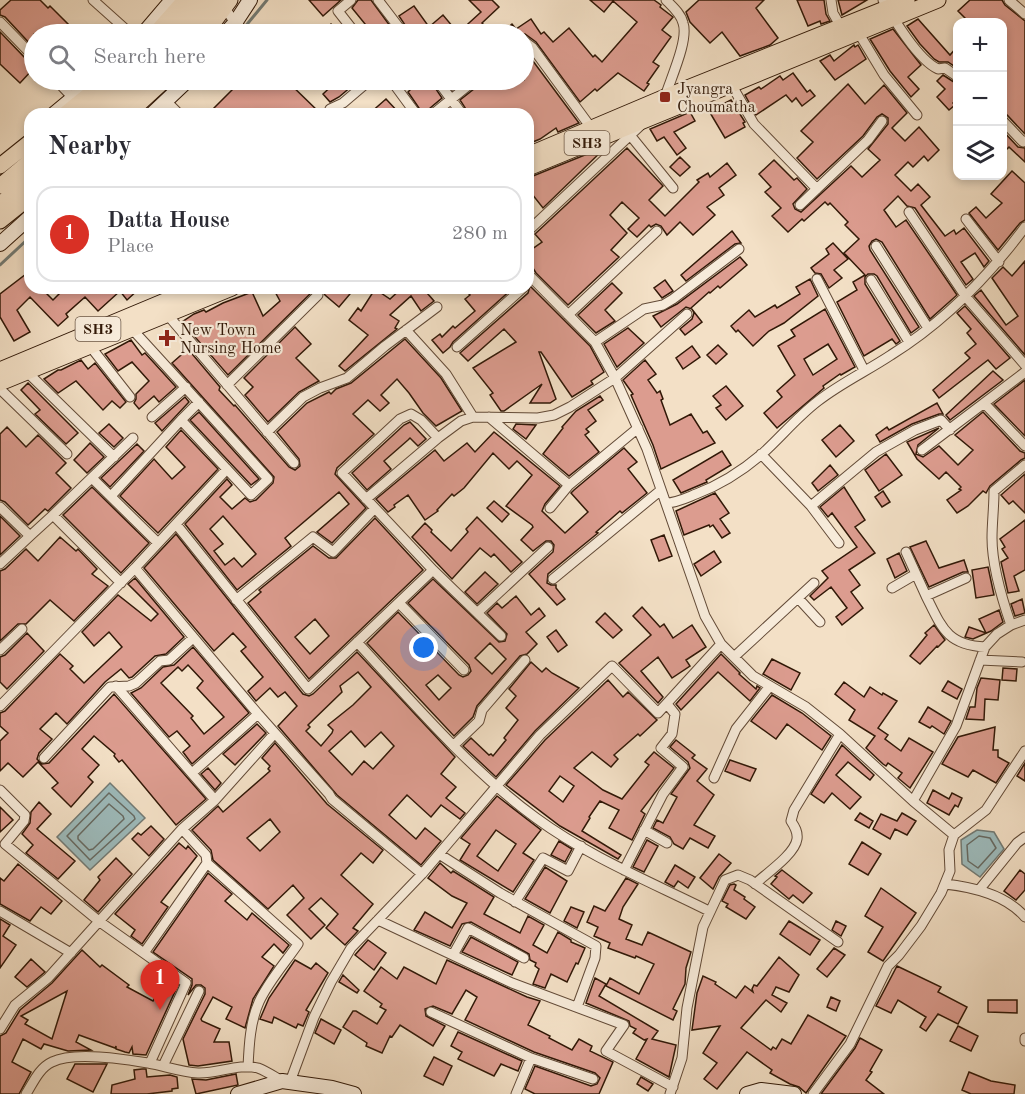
<!DOCTYPE html>
<meta charset="utf-8">
<style>
body{margin:0;font-family:"Old Standard TT",serif;background:#f7f7f7;color:#2b2b33}
.controls{position:absolute;right:18px;top:18px;display:grid;overflow:hidden;border-radius:12px;box-shadow:0 3px 9px #0003}
.controls button{width:54px;height:54px;display:grid;place-items:center;padding:0;border:0;border-bottom:2px solid #e1e1e2;background:#fff;color:#2b2b33;font:30px sans-serif}
.you{position:absolute;left:424px;top:648px;width:21px;height:21px;margin:-15px;border:4px solid #fff;border-radius:50%;background:#1a73e8;box-shadow:0 0 0 9px #1a73e833}
.badge{display:grid;place-items:center;width:39px;height:39px;border-radius:50%;background:#d93025;color:#fff;font-size:20px;font-weight:700}
.pin{position:absolute;translate:-50% -50px;filter:drop-shadow(0 2px 3px #0008)}
.pin::after{content:'';position:absolute;top:32px;width:21px;height:18px;background:inherit;clip-path:polygon(0 0,100% 0,50% 100%)}
.list{margin:0;padding:0;list-style:none}
h2{display:flex;justify-content:space-between;align-items:center;height:78px;margin:0;padding:0 24px;font-size:26px}
h2 small{font-size:20px;font-weight:400;color:#7c7c81}
.list li{display:grid;grid-template-columns:39px 1fr auto;gap:18px;align-items:center;box-sizing:border-box;height:96px;margin:0 12px 12px;padding:0 12px;border:2px solid #e1e1e2;border-radius:18px}
.list b{display:block;font-size:22px;white-space:nowrap}
.list p{margin:0;font-size:20px;white-space:nowrap;color:#7c7c81}
.list em{font-size:20px;font-style:normal;color:#7c7c81}
.icon{flex:none;width:33px;height:33px;fill:none;stroke:currentColor;stroke-width:2;stroke-linecap:round;stroke-linejoin:round}
.map{position:relative;flex:none;width:1025px;height:1094px;overflow:hidden}
.search{position:absolute;background:#fff;box-shadow:0 3px 9px #0003;left:24px;top:24px;width:510px;height:66px;display:flex;align-items:center;gap:15px;box-sizing:border-box;padding:0 21px;border-radius:33px;color:#7c7c81;font-size:22px}
.panel{position:absolute;background:#fff;box-shadow:0 3px 9px #0003;left:24px;top:108px;width:510px;height:186px;border-radius:18px}
.map>svg:first-child{display:block}
.water{fill:#9dbbbc;stroke:#727a74;stroke-width:1.5}
.lines{fill:none;stroke-linecap:round;stroke-linejoin:round}
.shore{stroke:#676a62;stroke-width:1.5}
.stream{stroke:#727a74;stroke-width:3}
.building{fill:#dc9c8f;stroke:#311807;stroke-width:1.5;fill-rule:evenodd}
.street-casing{stroke:#624a37;stroke-width:11}
.secondary-casing{stroke:#311807;stroke-width:16}
.primary-casing{stroke:#311807;stroke-width:17}
.street{stroke:#f7ebda;stroke-width:9}
.secondary{stroke:#f7ebda;stroke-width:14}
.primary{stroke:#f3e0c6;stroke-width:15}
.poi-dot{fill:#8f2418;stroke:#f7ebda;stroke-width:2}
.labels{text-anchor:middle;stroke-width:4.5;stroke-linejoin:round;paint-order:stroke}
.shield{fill:#f7ebda;stroke:#6c5746;stroke-width:1.5}
.shield-label{font-size:15px;font-weight:bold;fill:#311807}
.poi-label{font-size:16px;fill:#311807;stroke:#f7ebda;text-anchor:start}
</style>
<div class="map">
<svg width="1025" height="1094" viewBox="0 0 1025 1094">
<rect width="100%" height="100%" fill="#f3e0c6"/>
<filter id="stains"><feTurbulence type="fractalNoise" baseFrequency=".00333" numOctaves="4"/><feColorMatrix values="0 0 0 0 .2 0 0 0 0 .09 0 0 0 0 .02 0 0 0 .5 -.17"/></filter>
<radialGradient id="worn" r=".72"><stop offset=".6" stop-color="#630" stop-opacity="0"/><stop offset="1" stop-color="#630" stop-opacity=".3"/></radialGradient>
<path class="water" d="M110 783 145 818 90 870 57 837Z
M977 830 994 832 1004 849 980 877 962 864 961 840Z"/>
<g class="lines">
<path class="shore" d="M109 793 134 816 135 819 90 860 67 836Z
M109 804 123 816 124 819 93 849 89 850 78 839V836Z
M979 836 990 838 996 848 978 868 968 861 967 845Z"/>
<path class="stream" d="M239 34 267 0
M0 265 30 237"/>
</g>
<path class="building" d="M11 0H40L48 8 50 6 73 29 67 34H34V48L5 17 0 15V10Z
M309 0H341L323 16Z
M358 0H371L396 34H364L370 30 352 8Z
M469 0H492L499 7 482 23 493 34H411L399 16 414 6 429 27 443 15 458 33 481 12Z
M590 0H654L661 5 660 7 673 17 662 30 671 37 653 62 659 66 647 83 649 84 644 91 618 73 597 91 595 89 580 102 536 42 525 34H501L512 24 516 29 531 19 541 34 544 32 553 42 569 28 593 57 595 55 602 62 637 22 613 1 604 12Z
M699 0H764L756 8 778 38 770 45 740 56 722 32 710 43 690 22 686 12Z
M797 0H824L826 14 830 21 821 24 820 21 808 26Z
M838 0H867L842 15Z
M970 0H1002L1005 5 1025 21V134L1007 115 1002 113V22H969L958 11Z
M918 19 950 55 957 47V68L948 62H939L934 59 920 44 907 26Z
M331 24 340 34H318Z
M893 29 921 65 908 77 919 89 911 97 890 71 870 39Z
M0 32 29 62 34 64V68L20 83 0 64Z
M854 45 855 47 858 45 866 59 835 80 820 61 830 55 834 61Z
M524 49 579 123 558 132 556 128 540 139 528 144V114H469L460 100 479 85 482 80H524Z
M793 73 807 92 810 90 815 96 802 106 796 98 792 102 786 95 756 115 745 95 759 87 761 89 780 76 783 80Z
M943 75 957 84V99L953 103 955 105 949 110 937 97 945 89 937 81Z
M242 80H286L321 114H208Z
M338 80H359L339 97 330 102 323 94Z
M402 80H430L442 98 429 109 426 114H423L408 92 410 90Z
M448 80H465L452 90 446 81Z
M848 84 865 104 884 85 907 113 892 128 905 141 919 127 939 150 928 161 924 156 913 167 908 162 895 175 911 191 918 184 930 197 921 205 945 236 954 230 956 234 964 228 989 261 984 267 975 253 961 262 973 279 966 285 915 208 907 206 898 196 884 210 896 227 906 220 957 295 930 319 882 242 876 239 872 241 869 246 870 250 919 327 911 333 877 276 874 274H868L865 277V284L900 341 896 344 892 339 864 356 837 302 857 290 853 282 865 275 844 253 859 239 845 225 848 222 830 203 828 205 825 202 804 221 802 219 788 232 772 216 781 208 765 192 771 187 759 174 774 160 794 180 797 178 807 189 793 204 795 209 801 212 851 166 862 177 880 160 868 149 888 124V118L882 114 877 117 863 136 817 179 797 158 813 142 801 131Z
M386 99 400 114H369Z
M731 100 745 122 743 123 745 127 725 138 709 111Z
M690 112 695 121 674 132 686 148 677 155 664 137 657 141 650 129Z
M1002 130 1018 147 1025 148V162L1009 147 1002 154Z
M607 146 543 208 528 189V178Z
M627 148 663 186 649 200 665 216 699 182 697 180 708 173 710 177 727 163 736 175 719 188 724 195 707 207 715 215 693 235 680 222 667 235 661 226 656 224 651 227 649 225 637 237 628 229 639 218 622 202 610 215 627 233 611 250 619 257 568 305 536 273 528 260V252L542 242 535 234Z
M680 157 690 167 680 176 670 167Z
M1012 171 1025 183V220L1020 223 998 250 969 213 976 207 986 218 1002 203 991 194Z
M732 231 741 243 735 244 686 281 681 275Z
M833 243 848 259 834 270 842 278 829 288 821 274 815 273 811 268 829 254 826 249Z
M740 257 747 265 720 288 718 286 710 293 709 292 691 308 702 322 685 335 680 329 692 319 694 313 692 309 686 307 661 327 653 316 677 304Z
M1025 261V355L974 296 981 290 1006 325 1018 316 992 278 1003 267 1012 276Z
M30 271V288H41L53 300 65 288H140L127 300 120 291 98 311 85 297 66 314 68 317 58 326 30 297 17 310 30 332 14 341 0 317V294Z
M810 279 818 296 784 323 769 331 753 346 738 330 736 332 731 326 749 310 755 317 775 305 777 308 800 294 796 287Z
M665 280 673 291 662 298 654 288Z
M612 283 622 293 605 310 615 321 596 333 578 315Z
M530 286 590 346 604 372 591 381 593 384 572 397 541 352H539L556 399 550 403H530L542 384 504 411H501L490 395 493 393 473 368 516 342 504 329 468 361 460 353 528 293Z
M273 288H355L339 307 325 295 322 290H314L228 375 182 322 194 314 204 310 206 312 223 303 252 292 263 316 280 301Z
M402 288H436L428 294 434 301 421 311 411 296 390 315 399 321 395 328 397 329 345 371 339 366 368 335 349 320 358 308 361 311 375 289 390 299Z
M463 288H513L453 342 450 347 443 353 432 340 440 334 442 337 453 326 455 328 475 311 465 299 470 295Z
M965 306 1010 358 996 369 988 360 939 398 933 390 970 358 965 353 976 344 967 333 971 329 957 313Z
M825 309 855 367 841 375 840 374 823 386 824 388 777 428 764 413 782 397 777 391 795 375 778 346 795 336 791 330ZM828 344 837 359 813 375 804 359Z
M295 327 311 344 296 358 319 381 299 392 268 422 245 395 253 387 244 378Z
M628 328 644 343 617 367 604 344Z
M405 339 441 378 462 411 436 426 423 413 409 393 397 379 381 395 389 403 380 411 368 400 353 414 374 434 337 468 335 474 366 508 332 543 317 532 349 504 339 492 285 538 291 546 237 590 185 524 227 479 232 485 220 497 232 509 245 498 250 502 256 500 273 483 274 477 172 363 188 349 220 387 219 390 234 406 235 405 289 467 295 470 300 466 299 459 277 432 307 403 329 392 331 394 336 389 351 383ZM223 516 256 554 242 567 234 558 225 565 214 551 223 544 210 529Z
M131 340 142 355 145 353 176 387 159 402 154 396 139 409 134 403 136 399V394L149 381 132 362 118 371 105 354Z
M718 345 727 354 716 364 707 355Z
M692 346 700 357 683 369 676 358Z
M81 360 88 369 95 363 126 402 120 408 112 401 103 410 76 381 58 393 44 379 58 370H61Z
M645 360 656 374 648 380 657 393 660 391 663 399 661 400 670 425 691 414 703 433 707 431 715 443 661 469 653 445 631 395 633 394 623 380Z
M993 371 1003 380 950 420 946 415Z
M1025 380V436L994 404Z
M28 383 78 433 66 444 35 414 40 410 21 390Z
M726 386 743 406 726 420 716 408 721 405 713 396Z
M600 396 603 400 588 410 596 421 586 429 589 432 585 435 599 452 569 476 543 454 563 428 562 427 576 411Z
M185 397 189 402 162 431 155 423Z
M937 403 943 414H939L912 424 880 442 876 435 887 427 889 430Z
M199 412 259 479 251 485 190 420Z
M983 412 1020 451 1025 453V458L1021 460 990 486 986 493 983 491 968 506 957 513 947 500 961 490 959 489 961 487 946 472 939 479 917 459 907 442 939 428 918 445 916 454 923 457 939 446 958 465 973 450 955 435Z
M410 422 426 439 418 446 410 438 408 440 384 461 391 469 367 490 352 473 404 425Z
M109 424 123 438 114 447 99 433Z
M516 424 536 425 526 439 513 429Z
M840 425 854 441 836 457 822 440Z
M7 427 26 447 38 435 66 463 56 473 71 488 48 511 45 509 28 525 5 502 0 500V434Z
M181 430 218 469 158 533 120 496 154 459 172 479 185 467 166 447Z
M494 432 560 486 545 504 542 511 565 533 588 512 571 493 574 490 624 448 637 462 628 469 647 493 622 513 620 511 596 532 598 533 548 574 547 583 551 585H556V588L565 599 557 605 529 574 553 552 554 545 551 541H546L533 551 521 540 533 527 532 525 506 506 532 475 517 461 509 469 493 453 464 488 454 496 452 494 437 510 438 511 425 520 408 495 394 505 395 507 388 512 376 499 435 450 444 461 467 443 475 452Z
M90 443 104 457 87 473 74 460Z
M137 444 144 451 110 487 101 478Z
M722 451 731 465 706 480 707 482 681 493 673 480Z
M886 454 902 475 879 491 865 470Z
M830 465 838 475 818 491 812 483Z
M1025 474V513L1013 501 1009 504 1001 495Z
M92 487 149 543 121 573 63 515Z
M844 487 865 520 855 527 875 553 849 570 860 585 851 592 863 608 842 625 836 617 847 608 831 587 814 600 810 596 828 578 822 571 857 547 832 513 828 517 820 507Z
M883 491 890 502 882 507 875 497Z
M715 493 729 513 720 519 730 533 722 538 713 525 710 527 709 525 684 535 676 511Z
M494 501 509 514 502 522 487 508Z
M0 516 20 536 0 555Z
M477 517 522 562 511 572 494 554 491 557 480 548 452 579 412 537 425 523 432 530 431 532 451 551 468 532 466 529Z
M375 518 423 570 309 679 248 603 261 592 259 590 313 546 329 558H336ZM315 619 329 636 310 654 295 637Z
M1025 520V570L1014 576 1019 591 1008 593 1001 562 1008 558 1002 549 1005 547 1000 539Z
M176 534 303 694 309 696 313 694 357 652 455 757 441 774 456 787 446 798 465 813 460 819 441 805 431 817 407 795 389 815 416 839 425 828 441 841 421 865 337 795 278 726 297 706 285 692 278 697 270 688 256 701 248 691 263 677 241 651 246 647 233 633 214 651 144 568ZM358 672 371 687 353 705 328 725 333 730 332 733 321 746 306 731 310 727 308 725 342 692 340 686ZM351 731 365 747 381 732 394 746 373 769 364 761 352 775 329 751Z
M664 535 672 556 659 561 651 540Z
M60 537 76 551 78 549 97 569 92 574 108 586 74 621 50 600 26 624H18L0 641V571L5 569 26 549 38 561Z
M926 541 939 568 964 560 968 572H963L929 587 910 547Z
M714 551 721 562 701 576 694 564Z
M899 553 907 571 895 578 887 559Z
M988 567 994 595 976 598 972 570Z
M485 572 498 584 477 604 465 592Z
M135 578 184 637 166 654 155 656 132 677 129 678 121 669 105 682 67 724 56 713 40 729 52 739 39 753 37 759 42 764 49 763 114 694 206 799 176 825 122 760 119 762 114 756 115 754 94 736 82 749 99 765 88 777 93 782 71 807 52 788 58 783 38 762 23 777 8 763 0 771V741L8 733 0 726V713L5 711 60 654 73 666 70 669 84 683 122 647 109 632 94 646 82 632 118 595 151 621 158 614 128 584Z
M433 579 499 642 505 641 507 634 487 613 497 603 502 608 516 596 531 615 539 608 545 616 526 632 537 644 527 654 520 656 477 706 473 717 454 736 367 643 398 612 459 675 463 677 468 675 471 671 469 665 408 603ZM490 643 506 659 492 674 475 658ZM438 675 451 688 439 700 426 685Z
M1022 599 1025 613 1015 616 1011 604Z
M642 607 660 627 664 624 673 638 692 625 706 647 686 660 690 666 672 678 658 657 641 671 663 697 658 703 619 663 651 635 633 616Z
M999 610 1003 622 991 631 973 639 965 637 969 627 986 633 979 619Z
M605 613 622 630 613 638 596 622Z
M934 625 945 640 938 647 937 646 920 664 910 656 927 635 925 633Z
M556 630 567 645 558 652 547 637Z
M27 633 44 651 7 689 0 682V657L5 655Z
M193 647 249 713 192 764 183 752 190 746 177 731 169 737 131 693 141 688 163 667 174 665ZM188 665 203 681 197 688 224 717 204 734 191 718 193 716 161 683 178 667 182 671Z
M721 654 740 673 739 674 756 689 757 686 760 688 750 701 718 672 681 710 676 704Z
M772 659 800 673 791 690 763 674Z
M531 662 542 672 546 668 552 673 579 688 535 731 496 777 463 746 471 738 489 755 491 754 493 756 506 740 504 738 518 720 506 708 516 696 509 689Z
M1003 668 1017 669 1016 681 1002 680Z
M981 678 1000 680 998 700 985 699 984 720 966 719 970 707H975L977 688Z
M608 680 623 697 628 692 657 720 640 736 638 734 614 755 618 759 611 767 592 752 574 768 603 790 622 799 649 765 645 762 654 752 674 768 641 811 645 814 632 840 609 828 619 810 600 801 589 817 590 818 582 831 621 855 618 859 560 826 506 785 545 740ZM560 776 574 786 563 802 549 791Z
M948 681 962 689 957 699 942 691Z
M844 682 864 697 870 687 882 695 883 693 897 701 878 728 888 735 885 739 901 751 909 738 933 752 910 788 898 778 902 773 888 763 886 766 883 764 866 748 875 736 849 720 855 710 835 694Z
M772 695 802 713 831 736 822 750 787 724 776 739 751 721Z
M928 707 951 721 944 734 932 726 930 728 919 722Z
M257 724 266 733 235 765 223 754Z
M995 727 993 750H998V757L1009 763 996 783 973 770 968 777 942 764 958 737Z
M676 740 695 755 692 758 707 769 697 781 714 795 694 825 715 836 708 848 690 838 683 849 674 844 670 837 653 828 657 820 663 823 677 797 671 794 690 768 688 762 670 747Z
M275 743 327 804 383 850 373 863 361 853 341 875 373 904 353 928 358 931 345 945 326 928 338 914 321 898 309 909 325 925 311 939 287 915 304 898 293 885 268 909 213 860 211 850 192 830 218 806 223 812 270 771 268 769 270 766 262 758ZM270 819 280 832 260 851 247 838Z
M842 745 874 775 870 780 848 762 836 775 861 797 850 809 832 793 824 803 811 794Z
M730 760 756 769 750 781 725 771Z
M1025 763V781L1017 776Z
M208 768 221 783 215 790 201 774Z
M933 790 949 799 952 793 962 798 958 807 955 805 949 815 927 803Z
M497 796 541 830 523 853 534 860 513 892 460 860 470 844 461 838ZM496 830 516 844 498 871 477 856Z
M39 802 51 814 37 829 75 861 58 879 26 853 33 845 22 834 30 823 31 812Z
M0 807 13 820 0 832Z
M860 813 873 821 869 828 855 820Z
M902 813 916 821 907 835 895 829 890 839 873 829 881 814 897 821Z
M151 826 164 839 149 856 132 839 138 833 141 835Z
M647 840 658 846 644 872 633 867Z
M559 841 572 849 565 862 551 855Z
M862 842 881 854 868 875 849 864Z
M179 843 186 849 188 846 197 856 161 902 168 907 142 944 131 936 135 930 115 914Z
M719 854 731 863 719 877 713 889 700 878Z
M116 858 132 874 98 912 84 900 100 880 98 877Z
M440 863 451 873 453 871 494 897 484 914 520 933 528 916 544 925 533 945 547 953 558 932 571 940V942L585 948 578 964 576 963 567 982 551 974 545 988 533 984 539 969 535 966 536 963 530 960 529 954 471 922 462 924 450 946 414 930 425 912 452 928 467 903 452 896 428 878Z
M18 864 62 901 51 914 41 907 30 921 0 904V878L4 881Z
M675 865 695 877 688 888 678 881 674 887 665 882Z
M545 867 567 881 550 913 525 899Z
M782 870 812 893 803 903 793 895 789 899 771 884 777 877 775 876Z
M1020 870 1025 874V890L1016 900 1004 891Z
M208 873 232 894 225 901 247 920 252 913 289 945 283 953 274 944 262 957 274 966 253 999 245 1028 226 1019 232 1007 213 997 201 1019 202 1021 220 1029 214 1042H229L232 1061 198 1066 189 1065 183 1039 205 994V988L201 985H196L188 995 192 985V979L153 952Z
M626 878 638 884 623 907 619 919 632 925 626 939 642 945 648 932 691 952 686 968 685 984 673 1009 677 1011 673 1020 606 986 610 978 639 994 654 964 636 956 635 958 608 948 610 943 594 936 598 927 587 922 594 906 605 911Z
M734 884 736 885 734 890 745 897 744 899 755 907 746 919 726 907 728 904 722 901 730 885Z
M881 888 916 913 883 961 868 952 883 927 865 916Z
M571 907 584 912 577 928 564 921Z
M0 919 10 925 3 936 16 945 0 968Z
M789 921 820 940 810 955 780 934Z
M836 921 846 926 841 936 832 930Z
M471 937 518 962 512 975 462 952Z
M368 940 386 953 374 970 355 955Z
M834 948 845 955 827 977 817 969Z
M82 950 100 967 102 965 129 985 127 987 153 1001 166 977 178 985 146 1055 133 1054 132 1047 129 1053 125 1052 116 1049V1046L115 1048 79 1035 76 1042 91 1050 68 1051 44 1044 41 1049 23 1039 12 1062 31 1072 19 1094H0V1036L6 1033 20 1010 52 983ZM67 991 52 1039 25 1024 28 1020 21 1016Z
M779 957 799 975 789 992 776 987 772 995 787 1003 781 1012 766 1000 741 1028 771 1050 773 1047 776 1049 782 1039 791 1044 808 1015 846 1036 806 1093 799 1087 790 1084 770 1073 772 1070 747 1052 717 1089 704 1079 717 1063 703 1053 720 1026 692 1030 697 993 703 976 716 982 715 984 736 998 745 986 753 992 752 989 754 985 757 986Z
M31 959 45 972 27 987 15 977Z
M295 960 311 969 316 963 328 973 306 1010 309 1012 303 1026 298 1024 296 1028 274 1017 272 1023 260 1019 269 998Z
M447 960 527 997 540 1001 528 1025 550 1036 549 1038 572 1050 579 1039 592 1046 590 1051 613 1062 599 1094H535L525 1089 535 1066 591 1086 597 1084 600 1078 595 1073 534 1052 465 1020 477 997 466 990 452 1014 433 1006 425 1009 426 1016 445 1026 433 1046 400 1025 392 1037 390 1036 382 1053 366 1046 367 1043 343 1027 353 1011H356L377 1024 386 1010 380 1007 382 1004 364 991 381 967 397 979 404 967 436 984Z
M897 966 941 987 938 992 967 1007 958 1024 938 1014 926 1031 920 1027 926 1017 898 1000 891 1013 876 1006Z
M343 975 359 990 357 993 339 982Z
M595 978 606 984 599 996 658 1031 652 1039 676 1045 669 1077 636 1059 647 1039 644 1040 633 1033 636 1029 630 1026 629 1021 586 1003Z
M831 997 840 1001 836 1011 827 1007Z
M988 1000H1017V1013L988 1012Z
M321 1019 341 1030 334 1044 315 1033Z
M958 1026 978 1036 971 1051 950 1041Z
M458 1032 522 1061 518 1071 501 1064 494 1076 458 1059 462 1052 451 1046Z
M860 1038 882 1050 870 1071 872 1072 866 1080 884 1094H821L855 1048Z
M434 1057 452 1066 443 1085 424 1076Z
M75 1064H107L93 1092 67 1079Z
M142 1069H146L147 1077 170 1075 177 1077 178 1088 172 1089V1091L147 1094H111L112 1085 135 1079 134 1070Z
M969 1072 991 1081 1015 1085 1014 1094H971L962 1090Z
M236 1074 238 1085 196 1094 192 1079 206 1080Z
M641 1077 653 1084 648 1091 637 1084Z"/>
<g class="lines">
<g class="street-casing">
<path id="street" d="M93 0 131 34
M351 0 338 11 356 34
M378 0 404 34
M831 0 833 13 841 27
M883 0C893 18 918 60 938 69L945 68 958 77
M1009 0 1025 14
M225 8 235 23 248 34
M0 22 34 57
M858 32 884 75 917 115
M524 41 532 47 592 129
M56 80 73 98
M296 80 298 82
M391 80 416 114
M437 80 462 114
M731 84 754 124 817 189
M666 100 665 97C670 80 689 40 683 23 681 14 673 7 666 0
M166 101 179 114
M330 109 343 103 370 80
M433 114 475 80
M1002 120 1023 142 1025 141
M630 135 673 188
M800 205 868 140 882 121
M909 212 966 297 1025 365
M966 219 999 262
M528 231 640 126
M876 246 928 328
M528 274 595 342 615 378 647 449 705 616 721 644 753 676 806 707 840 734 913 801 954 835 949 850 950 871 941 893 921 926 899 955 888 966 850 1044 813 1094
M817 279 864 370
M871 280 909 342
M166 313 294 463
M568 315 657 231
M132 329C178 379 223 429 268 479L251 495 181 420 199 402
M406 330 446 374 473 417
M595 342 644 309 663 305 673 299 739 249
M90 346 130 397
M457 347 523 288
M27 372 114 457
M227 385 318 295
M0 389 67 454
M984 403 1025 446
M152 417 186 387
M489 417 569 485
M267 432 303 397 320 388 347 378 385 346 437 307
M922 450 1025 372
M761 454 811 506 839 543
M92 478 158 543
M111 496 181 420
M366 499 438 438
M666 503C676 503 686 498 696 494 720 485 742 471 762 454 781 437 797 417 818 401 841 383 867 371 891 355 944 322 988 277 1025 227
M811 506 876 452 915 430 941 420 950 430
M0 507 30 536 53 515 121 583
M550 508 569 485 638 428
M53 515 133 438
M176 524 308 689 433 570
M906 552 926 596
M0 564 30 536
M135 568 258 714 329 794 332 799 422 874
M966 578 926 596C942 628 947 645 985 647
M553 579 661 490
M892 588 916 574
M798 598 820 622
M236 600 313 537 333 552 374 509
M399 603 464 670
M477 613 548 547
M1011 625C1002 599 992 567 992 538 992 523 994 507 994 491L1025 465
M501 636 433 570 342 473 400 419 411 414 421 420 438 438 461 421 473 417 538 418 554 415 570 407 615 378 687 314
M357 642C413 703 469 769 536 818 589 857 651 882 709 911
M0 650 22 629
M734 657 814 583
M980 660 1022 662
M116 686 215 800
M0 706 135 568 227 469
M454 745 479 721 482 710 525 660
M44 758 110 687 129 686 136 683 160 661 169 660 193 638
M192 773 258 714
M714 778 736 729 770 686
M0 790 25 815 24 821 5 844 100 922 186 983 150 1063
M913 801 956 726 985 647 997 634 1011 625 1025 620
M644 830 667 843
M954 835 986 810 1025 751
M439 854 500 893 596 946 595 958 577 1007
M207 863 298 944C285 963 268 982 259 1002 250 1022 249 1046 248 1067
M624 870 663 794 683 767 661 748 672 734 675 714 667 704
M755 884C767 873 795 854 797 839 798 832 795 827 791 821L794 810 840 734
M945 884C973 887 1006 895 1025 917
M979 890 1017 843 1025 837
M515 902 543 858 568 871 581 846
M0 911 71 953
M378 920 512 983 624 1025 606 1051 673 1087
M144 953 207 863 206 855 182 829
M453 955 468 928 524 958
M431 1012 531 1058 593 1079
M0 1029 15 1005 48 978 182 829 215 800 275 733
M1025 1038V1041
M163 1066 199 991
M290 1082 314 1017 331 982 351 948 422 874 540 735 612 666 658 713 721 644
M26 1094C33 1083 39 1068 52 1062 74 1051 124 1059 148 1063 165 1066 181 1072 198 1073 217 1074 239 1063 258 1068 266 1071 275 1077 282 1081
M516 1094 531 1058
M670 1094 682 1058 687 1008 703 927 725 880 738 875 750 880 838 942"/>
</g>
<g class="secondary-casing">
<path id="secondary" d="M143 34 172 0
M225 34 235 23 250 0
M54 114 95 80
M152 114 188 80
M0 244 30 217
M238 1094 282 1081 332 1088 354 1094
M747 1094 761 1090 794 1094"/>
</g>
<g class="primary-casing">
<path id="primary" d="M155 34 185 0
M171 34 200 0
M186 34 216 0
M205 34 230 0
M65 114 107 80
M86 114 125 80
M108 114 144 80
M128 114 165 80
M528 155 665 97 907 0
M0 166 30 142
M528 168 938 0
M0 186 30 161
M0 204 30 180
M0 221 30 197
M0 370 196 288
M0 383 232 288"/>
</g>
<use href="#street" class="street"/>
<use href="#secondary" class="secondary"/>
<use href="#primary" class="primary"/>
</g>
<g class="poi-dot">
<rect x="659" y="91" width="12" height="12" rx="3"/>
<path d="M164 329h6v6h6v6h-6v6h-6v-6h-6v-6h6z"/>
</g>
<g class="labels">
<g class="shield">
<rect x="564.5" y="131" width="45" height="24" rx="4.5"/>
<rect x="75.5" y="317" width="45" height="24" rx="4.5"/>
</g>
<g class="shield-label">
<text x="587" y="148">SH3</text>
<text x="98" y="334">SH3</text>
</g>
<g class="poi-label">
<text x="677" y="94">Jyangra<tspan x="677" dy="18">Choumatha</tspan></text>
<text x="180" y="335">New Town<tspan x="180" dy="18">Nursing Home</tspan></text>
</g>
</g>
<rect width="100%" height="100%" filter="url(#stains)"/>
<rect width="100%" height="100%" fill="url(#worn)"/>
</svg>
<div class="controls">
<button>+</button>
<button>−</button>
<button><svg class="icon" aria-label="layers" viewBox="0 0 24 24"><path d="M12 4l9 5-9 5-9-5zM3 14l9 5 9-5"/></svg></button>
</div>
<div class="you"></div>
<div class="pin badge" style="left:160px;top:1010px">1</div>
<div class="search"><svg class="icon" aria-label="search" viewBox="0 0 24 24"><circle cx="10" cy="10" r="6"/><path d="M15 15l6 6"/></svg>Search here</div>
<section class="panel">
<h2>Nearby<small></small></h2>
<ul class="list">
<li><span class="badge">1</span><div><b>Datta House</b><p>Place</p></div><em>280 m</em></li>
</ul>
</section>
</div>
